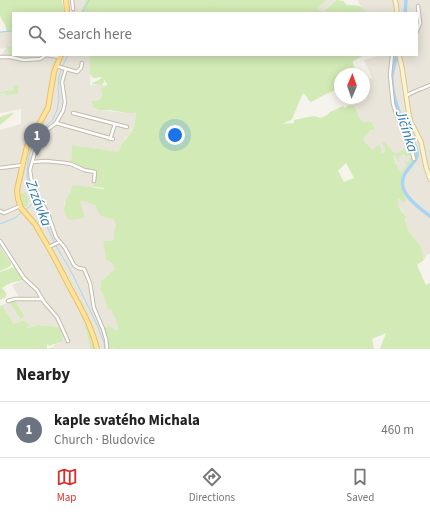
<!DOCTYPE html>
<meta charset="utf-8">
<style>
body{margin:0;font-family:"Source Sans 3",sans-serif;background:#f2f2f2;color:#222}
.compass{position:absolute;left:334px;top:68px;width:36px;height:36px;border-radius:50%;background:#fff;box-shadow:0 2px 10px #0003;rotate:2deg}
.you{position:absolute;left:175px;top:135px;width:14px;height:14px;margin:-10px;border:3px solid #fff;border-radius:50%;background:#1a73e8;box-shadow:0 0 0 6px #1a73e833}
.badge{display:grid;place-items:center;width:26px;height:26px;border-radius:50%;background:#d93025;color:#fff;font-size:13px;font-weight:700}
.pin{position:absolute;translate:-50% -33px;filter:drop-shadow(0 1px 2px #0008)}
.pin::after{content:'';position:absolute;top:21px;width:14px;height:12px;background:inherit;clip-path:polygon(0 0,100% 0,50% 100%)}
.list{margin:0;padding:0;list-style:none}
h2{display:flex;justify-content:space-between;align-items:center;height:52px;margin:0;padding:0 16px;font-size:17px}
h2 small{font-size:13px;font-weight:400;color:#767676}
.list li{display:grid;grid-template-columns:26px 1fr auto;gap:12px;align-items:center;box-sizing:border-box;height:56px;padding:0 16px;border-top:1px solid #e0e0e0}
.list b{display:block;font-size:15px;white-space:nowrap}
.list p{margin:0;font-size:13px;white-space:nowrap;color:#767676}
.list em{font-size:13px;font-style:normal;color:#767676}
.icon{flex:none;width:22px;height:22px;fill:none;stroke:currentColor;stroke-width:2;stroke-linecap:round;stroke-linejoin:round}
.map{position:relative;flex:none;width:430px;height:349px;overflow:hidden}
.search{position:absolute;background:#fff;box-shadow:0 2px 10px #0003;left:12px;right:12px;top:12px;height:44px;display:flex;align-items:center;gap:10px;box-sizing:border-box;padding:0 14px;border-radius:0px;color:#767676;font-size:15px}
.sheet{height:108px;background:#fff}
nav{display:flex;justify-content:space-around;align-items:center;box-sizing:border-box;height:56px;border-top:1px solid #e0e0e0;background:#fff;font-size:11px;color:#767676}
nav a{display:grid;justify-items:center;gap:2px}
nav .on{color:#d93025}
.map>svg:first-child{display:block}
.residential{fill:#eae5da;fill-rule:evenodd}
.green{fill:#d2eab5;fill-rule:evenodd}
.lines{fill:none;stroke-linecap:round;stroke-linejoin:round}
.stream{stroke:#a9d4f2;stroke-width:1}
.river{stroke:#a9d4f2;stroke-width:3.5}
.street-casing{stroke:#c2bbae;stroke-width:4.5}
.secondary-casing{stroke:#d6c79b;stroke-width:5.5}
.primary-casing{stroke:#e6c16a;stroke-width:6}
.street{stroke:#fff;stroke-width:2.5}
.secondary{stroke:#fff3cd;stroke-width:3.5}
.primary{stroke:#ffe39c;stroke-width:4}
.labels{text-anchor:middle;stroke-width:3.5;stroke-linejoin:round;paint-order:stroke}
.water-label{font-size:15px;font-style:italic;fill:#2e7ab2;stroke:#fff}
</style>
<div class="map">
<svg width="430" height="349" viewBox="0 0 430 349">
<rect width="100%" height="100%" fill="#f6f3ec"/>
<path class="residential" d="M71 0H86L80 13H72Z
M327 0H335L323 12 317 8Z
M357 0H430V253L426 256 424 260 422 248 408 230 404 213 399 207 397 201 396 163 393 156 395 155 383 143 385 149V153H382L380 146H377L372 151 369 146 363 139 368 134 369 131 373 130 367 121 363 122 361 121 354 105 353 102 358 101 360 98H364V81L372 78 364 60 381 55H417V13H366L364 10 361 6Z
M13 31V47L8 46 9 55 20 58V55H89L91 67 90 85H105L104 87 101 88 102 97 99 100H95L93 105V109L126 113H136L134 125 129 135 125 138 123 143 122 144 119 152 72 145 71 162 72 163 96 171 94 187V188L75 185 71 188 70 194 66 198 64 206 67 216 69 219 85 218 79 201H84L96 206 106 218 113 219 116 225 114 231V239L111 241H103L106 260 113 264 115 269 104 278 101 281 100 286V290L102 292 108 308 111 309 112 313 118 321V326L117 331 114 329 116 349H95L84 326 88 338 90 349H54V345L61 343 62 340 61 329 59 327 39 325 28 329H25L27 327 24 320 14 324 2 305 9 302 19 318 24 314 15 300 20 299 12 285 24 280 0 243V130L21 124V109L0 113V94L6 93 5 95 15 90 0 92V57L6 48 0 49V33ZM21 193H26L27 206 23 208 20 201V197Z"/>
<path class="green" d="M0 0H62L64 13H13V31L0 33V32L6 31C7 24 1 21 0 15 0 10 0 5 0 0Z
M86 0H213L214 1V0H327L317 8 323 12 336 0 343 1 347 5C356 6 361 3 366 13H80Z
M7 46 13 47V55H20V59L9 55Z
M89 55H369L363 56 353 61V64L357 74H340V88L326 94 311 102C307 100 307 95 303 93L292 119 289 121 282 124 294 123V120L314 116 321 118 327 115 330 112 343 106 345 108 349 105H354L361 121C369 124 370 117 375 129L369 131 368 134 363 139 372 150 377 146 380 145 382 153H385V149L382 143 385 142 395 154 410 147 412 155 406 157 405 155 403 154 398 157 400 161H398L395 155 393 156 396 164 401 173 406 165 405 160V159L407 162 409 161V158L412 156 414 160C412 163 407 165 405 169 398 180 404 192 406 201L403 203 400 199H398L399 205 398 206 406 217 405 219 408 230 422 248 424 260 417 265 426 285 430 283V349H380L386 333 372 339 374 349H116L115 348 108 349 104 328 105 327 109 326 117 331C120 320 113 318 111 309H108L102 292 100 290 101 281 115 269 113 264 106 260 103 241H111L114 239V231L116 225 113 219C104 218 98 216 96 206L84 201H80L85 218 69 220C61 209 65 209 66 198L70 194 72 186 75 185 103 189 105 188 94 187 95 172 98 173 97 171 86 170 71 162 72 145 119 152 122 143H123C125 139 126 139 129 135 134 130 135 120 136 113H127L110 110H99L93 108 92 101 99 100 102 97 101 88 107 85V83L105 82V80L102 85 92 84V83L99 80 102 77 93 78 90 74C90 67 90 62 89 55ZM346 163 354 178 344 182 338 171Z
M14 85H18V94L5 95V93L0 94V92L14 90Z
M14 112 12 115 0 125V117Z
M21 193H26L29 199 27 206 23 208 20 201V197Z
M0 245 2 250 11 263V265L7 268 0 271Z
M14 267 23 279V280L10 283 2 288C5 291 7 293 6 297L0 300V272Z
M15 300 24 315 23 318 20 319 9 302Z
M2 305 14 324 24 320 30 326 27 327 26 329 39 325 59 327C63 331 63 337 62 342L51 345V346H50L47 344V349L54 347V349H0V306Z
M84 325C92 332 93 339 95 349H90L88 338Z"/>
<g class="lines">
<path class="stream" d="M68 2 70 13
M82 13 89 0
M0 32 13 31
M68 55 63 65 59 76 58 87 59 99 57 110 53 119 42 131 34 143 30 152 28 162 27 176 31 191 55 244 72 273 98 327 104 343 105 349
M25 210 36 201
M0 224 15 218 22 212"/>
<path class="river" d="M405 13 406 0
M397 55C395 62 393 69 392 76 391 92 399 113 405 127 409 135 416 143 417 152 419 164 399 170 403 187 405 198 422 210 430 216"/>
<g class="street-casing">
<path id="street" d="M72 0 73 9
M417 31 420 23 418 6
M392 55 390 75 393 104 397 116 409 140 414 159
M0 57H10L24 60 40 59 46 55 60 57
M56 66 77 72 81 68 82 63
M66 69 62 82 65 102 63 111 56 123 46 131 42 137 36 148 30 170 31 178 38 196 48 214 56 237 65 248 74 265 78 268 84 269 90 283 94 308 103 329 106 339 107 349
M406 96C414 91 422 89 430 85
M73 113 127 127
M56 123 113 139
M406 135 414 128
M110 139 115 124
M32 162 46 161 65 163 71 164 84 170 95 172 94 181
M0 168 23 165
M0 211 4 213 20 206
M0 241 24 278 37 290 44 302 57 317 68 341
M49 247 59 242
M8 301 15 299H42"/>
</g>
<g class="secondary-casing">
<path id="secondary" d="M395 0 396 4 397 13
M399 55 402 68 409 115 411 122 421 142 426 167 430 179"/>
</g>
<g class="primary-casing">
<path id="primary" d="M66 0 67 13
M61 55 54 72 48 108 27 146 24 159 17 190 18 199 21 208 35 224 39 231C50 249 60 268 69 286 80 306 92 327 97 349"/>
</g>
<use href="#street" class="street"/>
<use href="#secondary" class="secondary"/>
<use href="#primary" class="primary"/>
</g>
<g class="labels">
<g class="water-label">
<text transform="translate(407 131) rotate(72)" y="5">Jičínka</text>
<text transform="translate(39 203) rotate(69)" y="5">Zrzávka</text>
</g>
</g>
</svg>
<svg class="compass" viewBox="-18 -18 36 36"><path d="M0-13l5 13h-10z" fill="#e53935"/><path d="M0 13l5-13h-10z" fill="#767676"/></svg>
<div class="you"></div>
<div class="pin badge" style="left:37px;top:156px;background:#6b7280">1</div>
<div class="search"><svg class="icon" aria-label="search" viewBox="0 0 24 24"><circle cx="10" cy="10" r="6"/><path d="M15 15l6 6"/></svg>Search here</div>
</div>
<section class="sheet">
<h2>Nearby<small></small></h2>
<ul class="list">
<li><span class="badge" style="background:#6b7280">1</span><div><b>kaple svatého Michala</b><p>Church · Bludovice</p></div><em>460 m</em></li>
</ul>
</section>
<nav>
<a class="on"><svg class="icon" aria-label="map" viewBox="0 0 24 24"><path d="M3 6l6-2 6 2 6-2v14l-6 2-6-2-6 2zM9 4v14M15 6v14"/></svg>Map</a>
<a><svg class="icon" aria-label="directions" viewBox="0 0 24 24"><path d="M12 3l9 9-9 9-9-9zM9 14v-3h6M13 9l2 2-2 2"/></svg>Directions</a>
<a><svg class="icon" aria-label="saved" viewBox="0 0 24 24"><path d="M7 4h10v16l-5-4-5 4z"/></svg>Saved</a>
</nav>
